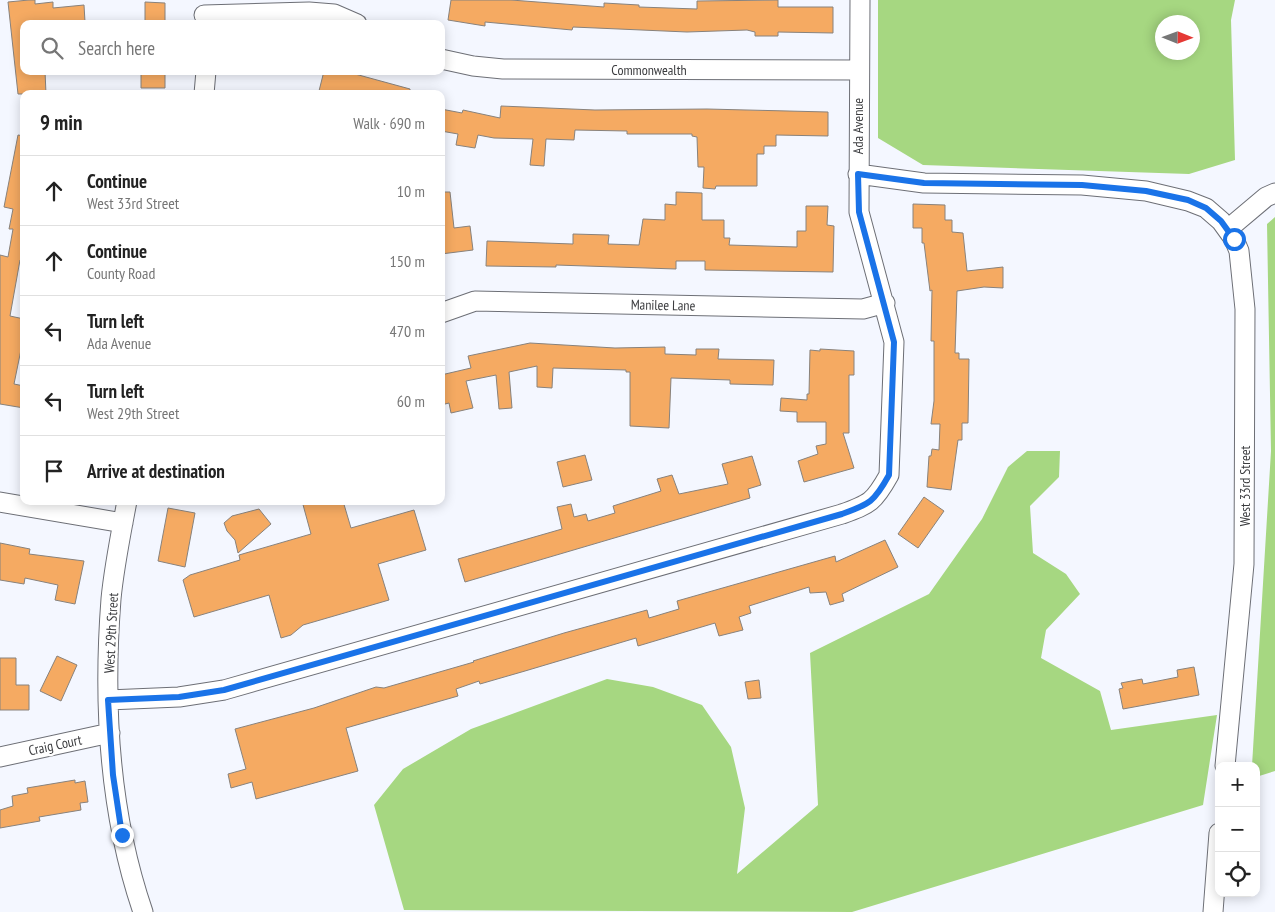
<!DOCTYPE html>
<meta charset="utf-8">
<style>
body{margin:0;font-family:"PT Sans Narrow",sans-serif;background:#f6f6f6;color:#222}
.controls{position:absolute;right:15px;bottom:15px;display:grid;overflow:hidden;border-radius:10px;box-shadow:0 2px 12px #0003}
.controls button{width:45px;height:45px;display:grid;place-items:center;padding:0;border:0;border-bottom:1px solid #e0e0e0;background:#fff;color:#222;font:25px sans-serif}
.compass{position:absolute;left:1155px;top:15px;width:45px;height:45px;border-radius:50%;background:#fff;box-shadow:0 2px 12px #0003;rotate:91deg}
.stop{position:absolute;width:15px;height:15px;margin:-11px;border:4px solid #1a73e8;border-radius:50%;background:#fff}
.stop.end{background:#1a73e8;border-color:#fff;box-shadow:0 1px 5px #0008}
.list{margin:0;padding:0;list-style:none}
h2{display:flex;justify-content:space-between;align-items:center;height:65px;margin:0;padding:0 20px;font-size:21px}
h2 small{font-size:16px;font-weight:400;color:#767676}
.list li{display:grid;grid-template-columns:32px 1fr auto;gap:15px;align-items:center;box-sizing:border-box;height:70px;padding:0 20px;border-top:1px solid #e0e0e0}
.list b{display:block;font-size:19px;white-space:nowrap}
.list p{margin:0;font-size:16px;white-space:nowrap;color:#767676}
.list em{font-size:16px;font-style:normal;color:#767676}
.icon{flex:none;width:28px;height:28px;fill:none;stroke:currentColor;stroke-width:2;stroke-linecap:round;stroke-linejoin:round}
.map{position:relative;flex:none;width:1275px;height:912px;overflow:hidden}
.search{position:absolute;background:#fff;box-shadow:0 2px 12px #0003;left:20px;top:20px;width:425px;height:55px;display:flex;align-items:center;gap:12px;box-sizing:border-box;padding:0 18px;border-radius:10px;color:#767676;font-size:19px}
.panel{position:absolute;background:#fff;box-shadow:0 2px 12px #0003;left:20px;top:90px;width:425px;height:415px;border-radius:10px}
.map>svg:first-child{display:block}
.forest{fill:#a6d781;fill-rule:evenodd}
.building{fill:#f5aa62;stroke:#88827c}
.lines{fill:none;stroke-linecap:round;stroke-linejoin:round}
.minor-casing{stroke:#6d6f76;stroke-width:21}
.minor{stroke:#fff;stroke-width:19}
.route{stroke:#1a73e8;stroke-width:6}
.labels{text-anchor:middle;stroke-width:4.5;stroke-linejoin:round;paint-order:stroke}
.street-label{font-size:14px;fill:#3b3c3f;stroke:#fff}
</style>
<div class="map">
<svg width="1275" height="912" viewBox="0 0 1275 912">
<rect width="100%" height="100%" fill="#f4f7ff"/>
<path class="forest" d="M878 0H1235L1231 20 1235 160 1189 174 923 165 878 138ZM1162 22H1192V52H1162Z
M1275 217V771L1256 777V766H1252L1271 451 1267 224Z
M1027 451H1060L1059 477 1030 506 1033 553 1066 574 1080 594 1046 630 1041 658 1100 691 1111 730 1217 715 1203 805 852 912 404 910 374 805 403 769 471 729 607 679 653 687 702 705 731 747 745 808 737 874 818 805 810 653 929 594 982 519 1008 467Z"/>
<path class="building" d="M29 0H35V4L53 2V8L84 5 85 22 24 24V71H45L46 94H18L8 2Z
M451 0H511L604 7V3L639 5V7L697 9V1L778 0V7H833V33L778 32V36H755V32L747 30 687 32 573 27 572 30 485 22V26L448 20Z
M145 2 165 3V24H145Z
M141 71H165V88H141Z
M324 71H344L410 89V94H331L319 91Z
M501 106 595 110 707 109 828 112V136L776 135V146H764V154H757V186H716L715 189 703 188 704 167H698L697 137 692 136V134H627V131L575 130 574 140 546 139 544 166 530 165 533 139 494 138 478 135 475 148 456 145 458 134 441 131V109L462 113 463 110 500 118Z
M18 135 24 136V260H20L10 316 24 319V335L14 384 24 386V408L0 404V255L8 257 13 229H9L13 209 4 207Z
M441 192H450L454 228 470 226 473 250 441 254Z
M676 192 702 193V220H724V238H730L729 245 797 247V231H806V206H828L827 225 834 226 833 272 705 270V261H676V269L556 265V267L486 266 487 241 573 244V234L609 235 608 244 639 245 643 219 665 220V204L676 205Z
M913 204 945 205V220H952V232L963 233 967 271 1003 267V288L984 287 957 291 955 353H959V359H969L968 423H962V440H958L951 490 927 487 929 456H931L932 449 939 450 940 424H931L934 401V341H931L932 290 930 291 924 243H922V228H913Z
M530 343 615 348 665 347V354L696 355V349H719L718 359 774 360 773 385 730 384V380L671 378 669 428 630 426V372H626V370L553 368 552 388 537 387V366L509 372 512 408 499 409 496 375 466 381 473 408 451 413 449 403 441 405V375L471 368 468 356Z
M820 349 854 351V375H849V433H843L854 468 804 482 798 461 818 454 816 446 826 444V422H797V412L780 411 781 398 807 400V394H809L810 350 820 351Z
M585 455 592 480 563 487 557 462Z
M752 456 761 485 748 489 750 498 465 582 458 559 562 529 557 507 571 504 574 517 586 514 588 521 615 513 613 506 661 491 657 479 672 475 679 494 728 484 722 464Z
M924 497 944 511 918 548 898 534Z
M302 501H343L351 528 414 510 426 550 378 564 389 600 303 625 291 635 281 638 269 595 194 617 183 580 190 575 240 560 239 555 311 534Z
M168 508 195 513 185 567 158 561Z
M259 509 271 524 238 553 235 540 227 531 224 523 232 516Z
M885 540 898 567 842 594 844 601 830 605 826 592 810 593 809 587 749 606 751 613 739 617 743 630 719 636 715 623 638 646 636 638 525 671 480 684 479 681 456 689 458 696 346 728 358 771 256 799 252 782 231 788 228 774 246 769 235 729 314 708 376 687 384 688 474 662 473 661 564 633 647 610 649 618 679 609 677 601 835 556 836 562Z
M0 543 30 549 29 554 84 561 75 604 55 600 58 585 25 578 24 584 0 580Z
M57 656 77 665 61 701 40 691Z
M0 658H16V685H29V710H0Z
M1194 667 1199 695 1123 709 1119 689 1123 688 1121 683 1142 679 1143 684 1178 677 1177 670Z
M759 680 761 698 748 699 745 682Z
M75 780V783L85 781 88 802 80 803 81 810 39 817 40 821 0 828V810L13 806 12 796 28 793 27 788Z"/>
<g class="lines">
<g class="minor-casing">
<path id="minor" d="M204 15 309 12 334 14 357 24
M441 59 473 66 503 69 858 70
M204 94 206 71
M858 174 924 183 1082 185 1146 191 1188 201 1206 208 1221 221 1234 239 1239 251 1245 309 1244 564 1225 766
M1228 229 1266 197 1275 193
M441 313 475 301 863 309 885 303
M127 501C121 533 114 567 111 599 103 703 109 813 143 912
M0 502 123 523
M108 700 179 697 224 690 842 514C870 504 874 502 889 475L894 342 859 212 860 0
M0 757 110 733
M1213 912 1219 833"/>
</g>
<use href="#minor" class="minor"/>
</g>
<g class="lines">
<path class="route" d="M122 835 113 775 108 700 179 697 224 690 842 514C870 504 874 502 889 475L894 342 859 212 858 174 924 183 1082 185 1146 191 1188 200 1206 208 1221 221 1234 239"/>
</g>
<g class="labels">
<g class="street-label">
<text x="649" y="75">Commonwealth</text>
<text transform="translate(858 126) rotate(-90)" y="5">Ada Avenue</text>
<text transform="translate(663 305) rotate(1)" y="5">Manilee Lane</text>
<text transform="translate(1245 486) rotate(-90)" y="5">West 33rd Street</text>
<text transform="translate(111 633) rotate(-87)" y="5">West 29th Street</text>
<text transform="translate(55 745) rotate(-12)" y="5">Craig Court</text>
</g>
</g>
</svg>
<div class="controls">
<button>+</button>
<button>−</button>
<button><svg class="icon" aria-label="locate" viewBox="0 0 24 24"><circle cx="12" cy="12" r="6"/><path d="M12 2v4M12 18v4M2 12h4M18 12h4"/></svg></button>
</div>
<svg class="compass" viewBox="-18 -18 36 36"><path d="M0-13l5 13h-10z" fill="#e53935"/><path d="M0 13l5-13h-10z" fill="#767676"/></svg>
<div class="stop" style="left:1234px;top:239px"></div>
<div class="stop end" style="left:122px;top:835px"></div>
<div class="search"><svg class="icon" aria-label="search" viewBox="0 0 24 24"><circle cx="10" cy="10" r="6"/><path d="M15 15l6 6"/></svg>Search here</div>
<section class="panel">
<h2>9 min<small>Walk · 690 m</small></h2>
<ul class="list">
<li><svg class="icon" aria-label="ahead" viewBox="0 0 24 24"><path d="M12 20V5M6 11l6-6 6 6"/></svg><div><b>Continue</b><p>West 33rd Street</p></div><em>10 m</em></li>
<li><svg class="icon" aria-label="ahead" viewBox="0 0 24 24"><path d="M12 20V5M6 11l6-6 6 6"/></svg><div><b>Continue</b><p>County Road</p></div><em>150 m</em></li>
<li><svg class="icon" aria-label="left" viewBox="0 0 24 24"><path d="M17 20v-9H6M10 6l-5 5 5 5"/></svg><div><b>Turn left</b><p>Ada Avenue</p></div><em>470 m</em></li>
<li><svg class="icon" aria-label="left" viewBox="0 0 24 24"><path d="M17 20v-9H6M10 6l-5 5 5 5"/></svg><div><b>Turn left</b><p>West 29th Street</p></div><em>60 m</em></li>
<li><svg class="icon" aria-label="arrive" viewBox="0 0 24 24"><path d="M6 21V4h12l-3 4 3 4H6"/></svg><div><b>Arrive at destination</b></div></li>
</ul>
</section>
</div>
